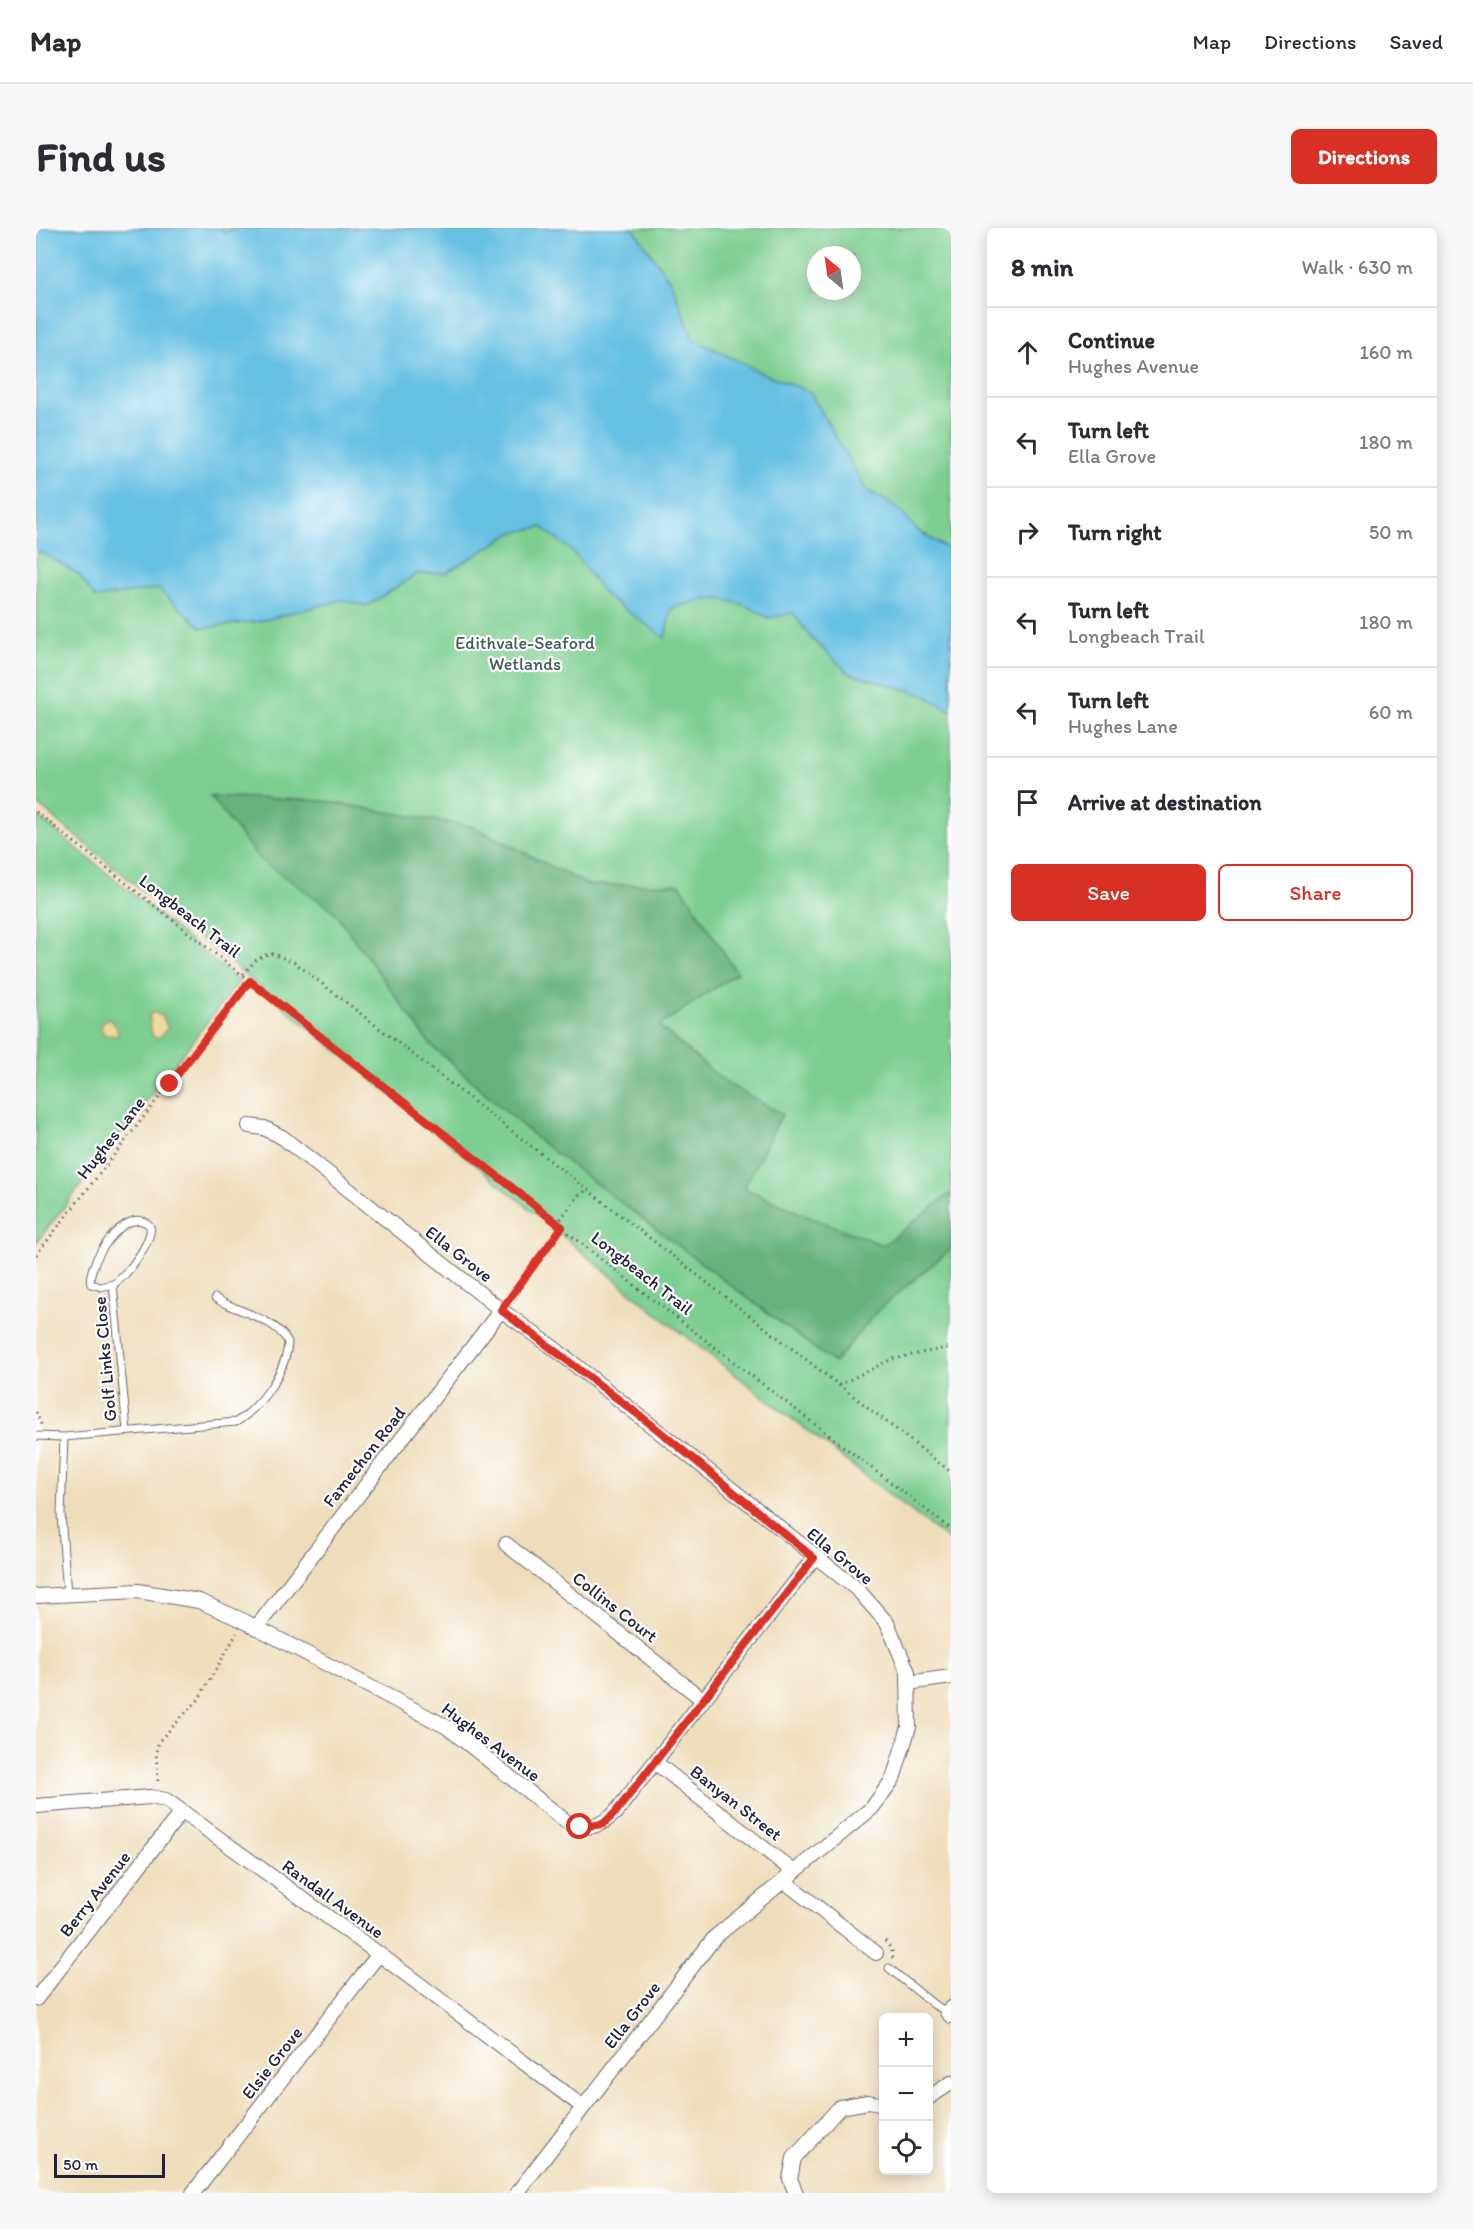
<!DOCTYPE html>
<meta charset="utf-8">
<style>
body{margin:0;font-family:Itim,sans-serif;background:#f7f7f7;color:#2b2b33}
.controls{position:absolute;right:18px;bottom:18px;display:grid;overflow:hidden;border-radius:9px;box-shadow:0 3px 15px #0003}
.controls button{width:54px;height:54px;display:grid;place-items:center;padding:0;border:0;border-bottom:2px solid #e1e1e2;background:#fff;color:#2b2b33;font:30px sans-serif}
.compass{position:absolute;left:771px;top:18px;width:54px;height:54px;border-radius:50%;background:#fff;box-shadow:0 3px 15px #0003;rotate:331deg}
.scale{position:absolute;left:18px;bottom:15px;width:111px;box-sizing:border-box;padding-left:6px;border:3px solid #22223b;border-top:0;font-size:16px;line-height:21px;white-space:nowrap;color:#22223b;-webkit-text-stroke:4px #fff;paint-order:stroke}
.stop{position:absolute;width:18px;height:18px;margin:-14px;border:4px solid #d93025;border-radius:50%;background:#fff}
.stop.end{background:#d93025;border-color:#fff;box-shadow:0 2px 6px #0008}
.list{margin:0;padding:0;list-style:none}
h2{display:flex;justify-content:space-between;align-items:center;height:78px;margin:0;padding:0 24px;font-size:26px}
h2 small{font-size:20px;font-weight:400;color:#7c7c81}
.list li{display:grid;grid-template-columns:39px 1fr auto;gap:18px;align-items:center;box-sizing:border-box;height:90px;padding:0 24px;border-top:2px solid #e1e1e2}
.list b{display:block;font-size:22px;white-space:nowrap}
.list p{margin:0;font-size:20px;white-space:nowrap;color:#7c7c81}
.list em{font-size:20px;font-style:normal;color:#7c7c81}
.actions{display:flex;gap:12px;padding:18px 24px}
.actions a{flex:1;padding:14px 0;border:2px solid #d93025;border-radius:9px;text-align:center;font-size:21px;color:#d93025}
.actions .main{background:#d93025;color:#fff}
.icon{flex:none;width:33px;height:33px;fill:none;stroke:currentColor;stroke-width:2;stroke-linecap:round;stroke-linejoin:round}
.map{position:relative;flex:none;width:915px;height:1965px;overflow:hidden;border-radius:9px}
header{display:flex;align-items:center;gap:36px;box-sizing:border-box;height:84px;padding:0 30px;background:#fff;border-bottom:2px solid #e1e1e2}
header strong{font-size:28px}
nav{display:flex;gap:33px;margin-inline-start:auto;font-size:21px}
.intro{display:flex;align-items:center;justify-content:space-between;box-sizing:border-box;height:144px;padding:0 36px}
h1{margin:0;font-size:42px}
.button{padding:15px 27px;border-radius:9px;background:#d93025;color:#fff;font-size:21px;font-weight:700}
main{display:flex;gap:36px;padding:0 36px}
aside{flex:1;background:#fff;border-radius:9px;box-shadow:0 3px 15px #0003}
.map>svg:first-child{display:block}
.green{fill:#7dcf91;stroke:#507866;stroke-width:1.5;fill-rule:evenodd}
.forest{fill:#66b27b;stroke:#446a5b;stroke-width:1.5}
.sand{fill:#eeda9e;stroke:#887e6c;stroke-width:1.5}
.water{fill:#65c0e2;stroke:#44718e;stroke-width:1.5}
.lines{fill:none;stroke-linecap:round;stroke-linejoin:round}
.lane-casing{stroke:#696367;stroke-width:9}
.street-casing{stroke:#696367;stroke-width:16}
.path{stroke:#696367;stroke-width:3;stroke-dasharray:1.5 4.5;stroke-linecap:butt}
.lane{stroke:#fff;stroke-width:7}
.street{stroke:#fff;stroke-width:14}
.route{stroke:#d93025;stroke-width:8}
.labels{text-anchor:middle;stroke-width:4.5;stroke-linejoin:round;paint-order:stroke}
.park-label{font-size:18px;fill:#425f59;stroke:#fff}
.street-label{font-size:18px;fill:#22223b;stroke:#fff}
</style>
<header>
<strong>Map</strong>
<nav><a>Map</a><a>Directions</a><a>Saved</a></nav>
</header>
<div class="intro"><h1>Find us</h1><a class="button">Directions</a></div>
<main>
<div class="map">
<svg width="915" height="1965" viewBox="0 0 915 1965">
<rect width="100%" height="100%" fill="#fff"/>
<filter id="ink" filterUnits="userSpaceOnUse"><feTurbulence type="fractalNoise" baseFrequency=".0167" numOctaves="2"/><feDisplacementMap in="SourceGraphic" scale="12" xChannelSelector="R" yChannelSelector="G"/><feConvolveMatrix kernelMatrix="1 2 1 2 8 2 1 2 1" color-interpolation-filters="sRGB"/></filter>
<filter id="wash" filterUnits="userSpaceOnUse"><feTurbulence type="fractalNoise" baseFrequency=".008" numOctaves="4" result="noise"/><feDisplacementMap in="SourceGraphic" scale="24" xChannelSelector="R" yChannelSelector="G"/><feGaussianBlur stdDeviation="1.35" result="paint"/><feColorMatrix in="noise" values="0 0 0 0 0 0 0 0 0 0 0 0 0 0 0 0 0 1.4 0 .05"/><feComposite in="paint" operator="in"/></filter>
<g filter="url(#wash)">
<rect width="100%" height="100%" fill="#eeddba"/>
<path class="green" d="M0 0H915V1314L630 1093 0 575ZM780 27H816V63H780Z
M0 587 203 753 0 1015Z"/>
<path class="forest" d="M174 568 288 573 438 599 552 657 644 656 701 745 623 798 690 855 746 886 708 960 771 988 847 1017 915 965V1021L842 1082 798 1135 506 915 394 816 297 682 224 632Z"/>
<path class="sand" d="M118 784 126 788 132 800 123 810 116 808 113 787Z
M73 790 81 799 82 808 69 807 65 802 66 794Z"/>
<path class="water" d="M0 0H185L188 5 203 0H597L635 54 657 111 724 144 774 164 830 262 861 279 881 302 915 323V483L888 467 813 445 775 410 757 385 733 390C697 368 675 366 635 381L629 410 570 368 537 324 506 299 476 305 410 345 381 346 331 378 305 372 225 393 166 400 122 361 59 370 42 346 7 325 0 324Z"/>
</g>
<g filter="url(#ink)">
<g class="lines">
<g class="lane-casing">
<path id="lane" d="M77 1056C90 1050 118 1011 114 998 90 973 49 1039 55 1056L65 1059 77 1056 91 1203
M0 1208 28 1209
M31 1366 25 1286 28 1209 200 1194C224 1180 251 1142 252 1114 239 1089 200 1084 179 1070
M853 1740 897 1776 911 1784"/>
</g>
<g class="street-casing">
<path id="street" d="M213 898 228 900 246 909 465 1082 519 1121 822 1362 851 1395 872 1444 873 1499 857 1551 836 1580 679 1709 481 1965
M470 1316 666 1471
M0 1368 102 1363 163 1373 208 1393 411 1499 532 1595C552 1602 564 1599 579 1585L778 1330
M220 1400 465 1082
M872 1455 915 1449
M620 1535 758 1644
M0 1578 114 1569 130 1572 343 1726 547 1879
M748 1653 840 1725
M0 1771 146 1583
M915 1780 911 1784 915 1788
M892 1870 915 1855
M157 1965 343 1726
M760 1965 754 1951 758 1930 804 1879 832 1874 848 1877"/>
</g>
<path class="path" d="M0 584 612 1068 915 1301
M207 746 221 731 234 725 258 734 915 1244
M521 996 543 967 553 961
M0 1027 214 753
M473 1071 526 999
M803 1157 856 1131 915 1119
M0 1184 6 1199
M122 1553 120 1524 123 1513 162 1472 201 1405
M849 1713 856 1722 857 1733"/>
<use href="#lane" class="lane"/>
<use href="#street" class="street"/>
</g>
</g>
<g class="lines" filter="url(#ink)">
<path class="route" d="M134 856 214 753 526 999 465 1082 616 1197 778 1330 579 1585 567 1596 544 1599"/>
</g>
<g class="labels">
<g class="park-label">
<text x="489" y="421">Edithvale-Seaford<tspan x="489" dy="21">Wetlands</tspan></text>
</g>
<g class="street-label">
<text transform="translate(154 688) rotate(38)" y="6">Longbeach Trail</text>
<text transform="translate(75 910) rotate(-52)" y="6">Hughes Lane</text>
<text transform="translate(423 1026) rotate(38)" y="6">Ella Grove</text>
<text transform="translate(606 1045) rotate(38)" y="6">Longbeach Trail</text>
<text transform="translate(69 1131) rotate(-95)" y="6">Golf Links Close</text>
<text transform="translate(328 1229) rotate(-52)" y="6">Famechon Road</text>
<text transform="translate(804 1328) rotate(39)" y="6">Ella Grove</text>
<text transform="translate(579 1379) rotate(38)" y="6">Collins Court</text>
<text transform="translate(455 1514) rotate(37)" y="6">Hughes Avenue</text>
<text transform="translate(700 1575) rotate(38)" y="6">Banyan Street</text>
<text transform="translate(59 1666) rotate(-52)" y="6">Berry Avenue</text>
<text transform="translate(297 1671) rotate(36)" y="6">Randall Avenue</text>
<text transform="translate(596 1787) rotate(-52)" y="6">Ella Grove</text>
<text transform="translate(236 1835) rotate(-52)" y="6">Elsie Grove</text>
</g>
</g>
</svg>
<div class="controls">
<button>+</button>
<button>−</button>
<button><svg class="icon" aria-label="locate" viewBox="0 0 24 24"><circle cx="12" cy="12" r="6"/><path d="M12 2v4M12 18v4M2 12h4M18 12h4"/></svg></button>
</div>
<svg class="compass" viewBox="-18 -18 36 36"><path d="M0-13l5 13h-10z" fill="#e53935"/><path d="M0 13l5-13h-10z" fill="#7c7c81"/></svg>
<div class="scale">50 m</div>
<div class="stop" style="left:544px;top:1599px"></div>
<div class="stop end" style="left:134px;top:856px"></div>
</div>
<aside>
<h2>8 min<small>Walk · 630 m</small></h2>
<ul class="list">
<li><svg class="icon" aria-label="ahead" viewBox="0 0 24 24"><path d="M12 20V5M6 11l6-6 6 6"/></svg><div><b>Continue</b><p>Hughes Avenue</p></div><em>160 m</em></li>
<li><svg class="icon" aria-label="left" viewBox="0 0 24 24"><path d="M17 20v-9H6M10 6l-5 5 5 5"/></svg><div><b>Turn left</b><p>Ella Grove</p></div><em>180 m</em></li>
<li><svg class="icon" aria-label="right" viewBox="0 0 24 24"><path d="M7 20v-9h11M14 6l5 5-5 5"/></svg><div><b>Turn right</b></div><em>50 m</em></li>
<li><svg class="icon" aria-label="left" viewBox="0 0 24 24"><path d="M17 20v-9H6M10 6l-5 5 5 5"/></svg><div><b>Turn left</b><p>Longbeach Trail</p></div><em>180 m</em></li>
<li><svg class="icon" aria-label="left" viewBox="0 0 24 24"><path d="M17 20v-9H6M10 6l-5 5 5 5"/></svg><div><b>Turn left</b><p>Hughes Lane</p></div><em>60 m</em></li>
<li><svg class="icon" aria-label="arrive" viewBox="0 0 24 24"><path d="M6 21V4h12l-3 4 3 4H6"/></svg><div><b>Arrive at destination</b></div></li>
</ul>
<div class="actions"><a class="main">Save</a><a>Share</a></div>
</aside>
</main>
